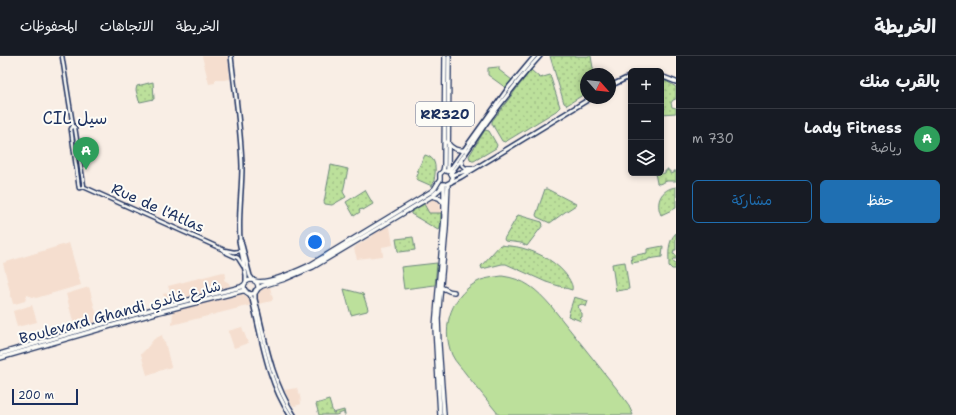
<!DOCTYPE html>
<html lang="ar">
<meta charset="utf-8">
<style>
body{margin:0;font-family:"Shantell Sans","Playpen Sans Arabic",sans-serif;background:#20242c;color:#f1f3f6;direction:rtl}
.controls{position:absolute;right:12px;top:12px;display:grid;overflow:hidden;border-radius:6px;box-shadow:0 2px 6px #0003}
.controls button{width:36px;height:36px;display:grid;place-items:center;padding:0;border:0;border-bottom:1px solid #363941;background:#171b24;color:#f1f3f6;font:20px sans-serif}
.compass{position:absolute;left:580px;top:12px;width:36px;height:36px;border-radius:50%;background:#171b24;box-shadow:0 2px 6px #0003;rotate:117deg}
.scale{position:absolute;left:12px;bottom:10px;width:66px;box-sizing:border-box;padding-left:4px;border:2px solid #1b2f5e;border-top:0;font-size:11px;line-height:14px;white-space:nowrap;color:#1b2f5e;-webkit-text-stroke:3px #fdfcf7;paint-order:stroke}
.you{position:absolute;left:315px;top:186px;width:14px;height:14px;margin:-10px;border:3px solid #fff;border-radius:50%;background:#1a73e8;box-shadow:0 0 0 6px #1a73e833}
.badge{display:grid;place-items:center;width:26px;height:26px;border-radius:50%;background:#1f6fb2;color:#fff;font-size:13px;font-weight:700}
.pin{position:absolute;translate:-50% -33px;filter:drop-shadow(0 1px 2px #0008)}
.pin::after{content:'';position:absolute;top:21px;width:14px;height:12px;background:inherit;clip-path:polygon(0 0,100% 0,50% 100%)}
.list{margin:0;padding:0;list-style:none}
h2{display:flex;justify-content:space-between;align-items:center;height:52px;margin:0;padding:0 16px;font-size:17px}
h2 small{font-size:13px;font-weight:400;color:#9ea1a6}
.list li{display:grid;grid-template-columns:26px 1fr auto;gap:12px;align-items:center;box-sizing:border-box;height:60px;padding:0 16px;border-top:1px solid #363941}
.list b{display:block;font-size:15px;white-space:nowrap}
.list p{margin:0;font-size:13px;white-space:nowrap;color:#9ea1a6}
.list em{font-size:13px;font-style:normal;color:#9ea1a6}
.actions{display:flex;gap:8px;padding:12px 16px}
.actions a{flex:1;padding:9px 0;border:1px solid #1f6fb2;border-radius:6px;text-align:center;font-size:14px;color:#1f6fb2}
.actions .main{background:#1f6fb2;color:#fff}
.icon{flex:none;width:22px;height:22px;fill:none;stroke:currentColor;stroke-width:2;stroke-linecap:round;stroke-linejoin:round}
.map{position:relative;flex:none;width:676px;height:359px;overflow:hidden;direction:ltr}
header{display:flex;align-items:center;gap:24px;box-sizing:border-box;height:56px;padding:0 20px;background:#171b24;border-bottom:1px solid #363941}
header strong{font-size:19px}
nav{display:flex;gap:22px;margin-inline-start:auto;font-size:14px}
main{display:flex}
aside{flex:1;background:#171b24}
.map>svg:first-child{display:block}
.built{fill:#f5decf}
.grass{fill:#bce09b;stroke:#6c887c}
.forest{fill:url(#forest-firs);stroke:#6c887c}
.garden{fill:url(#garden-dots);stroke:#6c887c}
.lines{fill:none;stroke-linecap:round;stroke-linejoin:round}
.tertiary-casing{stroke:#1b2f5e;stroke-width:5.5}
.secondary-casing{stroke:#1b2f5e;stroke-width:6}
.primary-casing{stroke:#1b2f5e;stroke-width:6}
.tertiary{stroke:#fdfcf7;stroke-width:2.5}
.secondary{stroke:#fdfcf7;stroke-width:3}
.primary{stroke:#fdfcf7;stroke-width:3.5}
.labels{text-anchor:middle;stroke-width:4;stroke-linejoin:round;paint-order:stroke}
.shield{fill:#fdfcf7;stroke:#5f6c8c;stroke-width:1}
.shield-label{font-size:14px;font-weight:bold;fill:#1b2f5e}
.street-label{font-size:15px;fill:#1b2f5e;stroke:#fdfcf7}
.quarter-label{font-size:17px;fill:#1b2f5e;stroke:#fdfcf7}
</style>
<header>
<strong>الخريطة</strong>
<nav><a>الخريطة</a><a>الاتجاهات</a><a>المحفوظات</a></nav>
</header>
<main>
<aside>
<h2>بالقرب منك<small></small></h2>
<ul class="list">
<li><span class="badge" style="background:#2e9e5b">A</span><div><b>Lady Fitness</b><p>رياضة</p></div><em>730 m</em></li>
</ul>
<div class="actions"><a class="main">حفظ</a><a>مشاركة</a></div>
</aside>
<div class="map">
<svg width="676" height="359" viewBox="0 0 676 359">
<defs>
<pattern id="forest-firs" width="22" height="20" patternUnits="userSpaceOnUse"><rect width="22" height="20" fill="#bce09b"/><path d="M5 1l3.5 6h-7zM16 11l3.5 6h-7z" fill="#a1c088"/></pattern>
<pattern id="garden-dots" width="8" height="8" patternUnits="userSpaceOnUse"><rect width="8" height="8" fill="#bce09b"/><path d="M2 2h.1M6 6h.1" fill="none" stroke="#a1c088" stroke-width="1.8" stroke-linecap="round"/></pattern>
</defs>
<rect width="100%" height="100%" fill="#f9eee5"/>
<filter id="ink" filterUnits="userSpaceOnUse"><feTurbulence type="fractalNoise" baseFrequency=".025" numOctaves="2"/><feDisplacementMap in="SourceGraphic" scale="8" xChannelSelector="R" yChannelSelector="G"/><feConvolveMatrix kernelMatrix="1 2 1 2 8 2 1 2 1" color-interpolation-filters="sRGB"/></filter>
<g filter="url(#ink)">
<path class="built" d="M202 0H228L230 23 224 24H215V27L209 28Z
M432 143H438L440 145 441 157H429L424 148Z
M387 170 390 171 393 189 382 191 383 200 357 203 354 193 356 190 371 181H372L374 178Z
M69 187 81 229 36 242 27 239 25 245 15 248H13L3 207Z
M223 216 226 218 224 224 229 227 230 230 166 246 163 238 170 236 168 230Z
M89 231 99 267 75 273 66 238Z
M270 231 273 243 272 244V245L259 248 257 240 262 233Z
M243 238 250 243 251 249 172 269 173 255Z
M32 249 37 266 17 271 13 255Z
M242 271 248 287 234 292 228 275Z
M162 279 163 283V284L164 287 165 286 171 311 147 319 141 298 146 293 154 283Z
M297 332 300 340 301 348 295 350 292 349 284 334Z"/>
<path class="grass" d="M498 11H499V14L512 24 506 32 488 19V12Z
M437 207 435 229 404 233 401 211Z
M502 220C525 223 536 233 551 250L621 338 628 348 633 359H499C488 345 477 332 466 318 462 312 455 306 452 299 440 270 452 237 481 224 487 222 495 221 502 220Z
M344 233 363 238 368 253 367 255 351 259Z"/>
<path class="forest" d="M667 113H668V115H670V118L674 117V115H676V125H667L659 128 657 127 655 117 659 118 665 117V115H667Z"/>
<path class="garden" d="M550 0H591L594 18H586V19L584 20V23H582L583 31H585L586 37 567 49 564 47Z
M531 14 540 22 550 19 560 51 556 55 505 86 502 85 492 68V65Z
M661 23 666 25 676 31V43L673 44 671 47 672 51 676 52V57L661 58 662 53H665L664 51 662 52V43H661Z
M153 26 154 43 140 46 139 45 136 34 137 30Z
M485 74 489 75 497 89 496 92 474 105H472L470 103 469 100Z
M425 99C428 100 431 101 433 104 437 109 435 125 432 130L416 123 419 115H417Z
M331 109 348 113 343 136 346 141 332 149 325 148 324 146Z
M676 131V152L661 159C655 146 661 133 676 131Z
M545 133H547L576 148V149L565 156 550 167 537 161 536 159Z
M365 134 373 148 363 154V153L359 154 360 156 354 160 346 146Z
M424 148 429 157H441L440 173 438 174 411 158V156Z
M518 159 542 166 543 169 527 190 521 187 505 185 504 183Z
M676 177V194H674L673 198 676 199V203H673L672 204 676 209V213H672L669 210C669 198 667 186 676 177Z
M413 181 415 194 400 196 398 195 396 183Z
M500 189C508 190 515 190 522 192 540 197 559 207 569 223 571 227 573 230 572 234L546 226 506 208H502L482 213 481 210Z
M663 190 662 201 648 203V204L632 207 631 200 647 197V193Z
M625 206 629 233 616 235 612 208Z
M574 241 588 245 586 251 581 248 580 249H579L578 251 579 252V254H581L580 256 582 257V261L580 262 581 263V265L568 260Z
M329 344 333 357 344 354 345 359H344V356L336 359H319L316 348Z"/>
<g class="lines">
<g class="tertiary-casing">
<path id="tertiary" d="M62 0 73 70 75 72 84 131
M73 70 71 73 79 132 84 131
M84 131 224 194 225 196 238 202 243 210
M224 194 234 196 241 195"/>
</g>
<g class="secondary-casing">
<path id="secondary" d="M231 0C235 37 241 73 242 110 242 135 238 159 240 184L239 185 246 219V226
M661 20 676 26
M610 30 631 20
M461 104 462 109 465 112H474
M449 115 509 31 535 0
M451 117C464 101 475 83 487 66 504 43 521 21 540 0
M452 119 469 114
M451 126 461 121 591 42
M240 184 241 185 250 220 253 224
M255 235V243C265 283 271 324 294 359
M249 237 252 243C262 283 267 324 290 359"/>
</g>
<g class="primary-casing">
<path id="primary" d="M447 86C452 93 457 95 465 94
M446 115 450 116 453 121 451 126 447 128
M448 115 449 0
M432 140 439 142 444 147
M244 231a7 7 0 1 1 14 0a7 7 0 1 1-14 0Z
M255 225C268 229 297 215 310 209L432 135 435 132 438 127 440 124V118L443 115 444 110 445 0
M439 231C445 231 446 236 454 236
M256 234 262 230 285 223 313 211 432 140 440 133 443 128
M0 298 153 253 241 231 244 229
M0 302 159 256 242 235H246
M440 359 435 271 444 163V128
M444 359 439 289 438 263 446 173 448 128"/>
</g>
<use href="#tertiary" class="tertiary"/>
<use href="#secondary" class="secondary"/>
<use href="#primary" class="primary"/>
</g>
</g>
<g class="labels">
<rect class="shield" x="416" y="46" width="58" height="24" rx="3"/>
<g class="shield-label">
<text x="445" y="63">RR320</text>
</g>
<g class="street-label">
<text transform="translate(158 152) rotate(24)" y="5">Rue de l'Atlas</text>
<text transform="translate(120 256) rotate(-15)" y="5">Boulevard Ghandi شارع غاندي</text>
</g>
<g class="quarter-label">
<text x="75" y="68">CIL سيل</text>
</g>
</g>
</svg>
<div class="controls">
<button>+</button>
<button>−</button>
<button><svg class="icon" aria-label="layers" viewBox="0 0 24 24"><path d="M12 4l9 5-9 5-9-5zM3 14l9 5 9-5"/></svg></button>
</div>
<svg class="compass" viewBox="-18 -18 36 36"><path d="M0-13l5 13h-10z" fill="#e53935"/><path d="M0 13l5-13h-10z" fill="#9ea1a6"/></svg>
<div class="scale">200 m</div>
<div class="you"></div>
<div class="pin badge" style="left:86px;top:114px;background:#2e9e5b">A</div>
</div>
</main>
